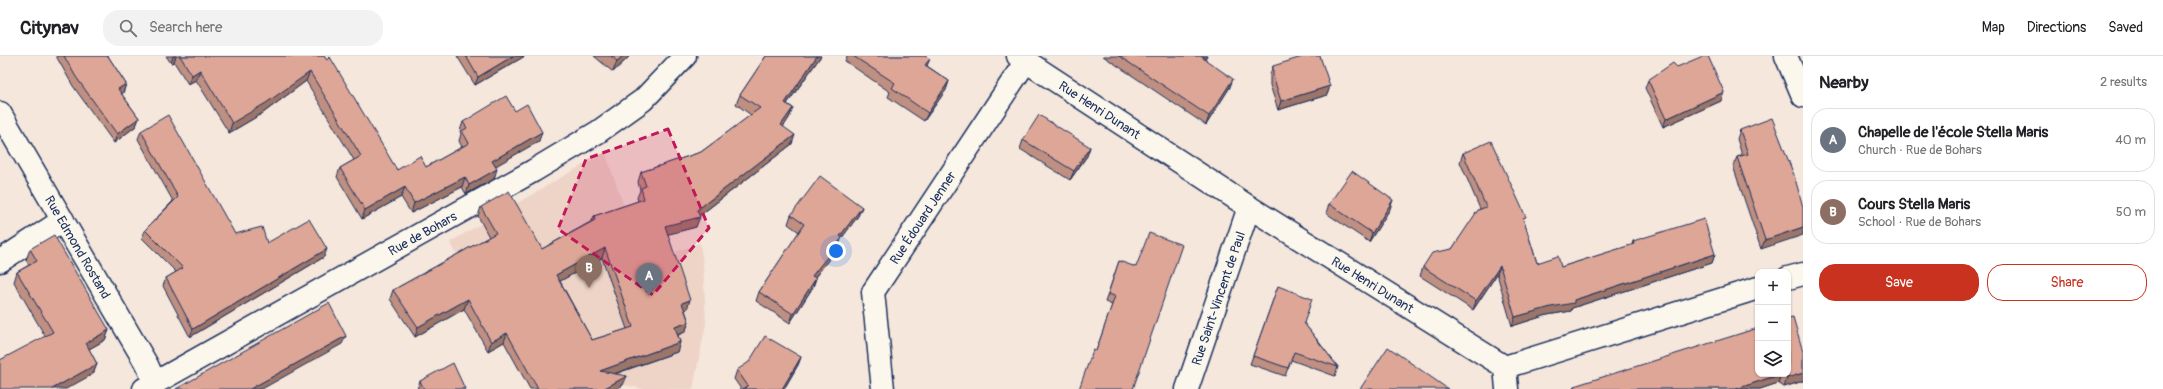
<!DOCTYPE html>
<meta charset="utf-8">
<style>
body{margin:0;font-family:Pangolin,sans-serif;background:#f2f2f2;color:#202124}
.controls{position:absolute;right:12px;bottom:12px;display:grid;overflow:hidden;border-radius:8px;box-shadow:0 1px 3px #0004}
.controls button{width:36px;height:36px;display:grid;place-items:center;padding:0;border:0;border-bottom:1px solid #e0e0e0;background:#fff;color:#202124;font:20px sans-serif}
.you{position:absolute;left:836px;top:195px;width:14px;height:14px;margin:-10px;border:3px solid #fff;border-radius:50%;background:#1a73e8;box-shadow:0 0 0 6px #1a73e833}
.badge{display:grid;place-items:center;width:26px;height:26px;border-radius:50%;background:#c8321e;color:#fff;font-size:13px;font-weight:700}
.pin{position:absolute;translate:-50% -33px;filter:drop-shadow(0 1px 2px #0008)}
.pin::after{content:'';position:absolute;top:21px;width:14px;height:12px;background:inherit;clip-path:polygon(0 0,100% 0,50% 100%)}
.list{margin:0;padding:0;list-style:none}
h2{display:flex;justify-content:space-between;align-items:center;height:52px;margin:0;padding:0 16px;font-size:17px}
h2 small{font-size:13px;font-weight:400;color:#757577}
.list li{display:grid;grid-template-columns:26px 1fr auto;gap:12px;align-items:center;box-sizing:border-box;height:64px;margin:0 8px 8px;padding:0 8px;border:1px solid #e0e0e0;border-radius:16px}
.list b{display:block;font-size:15px;white-space:nowrap}
.list p{margin:0;font-size:13px;white-space:nowrap;color:#757577}
.list em{font-size:13px;font-style:normal;color:#757577}
.actions{display:flex;gap:8px;padding:12px 16px}
.actions a{flex:1;padding:9px 0;border:1px solid #c8321e;border-radius:16px;text-align:center;font-size:14px;color:#c8321e}
.actions .main{background:#c8321e;color:#fff}
.icon{flex:none;width:22px;height:22px;fill:none;stroke:currentColor;stroke-width:2;stroke-linecap:round;stroke-linejoin:round}
.map{position:relative;flex:none;width:1803px;height:333px;overflow:hidden}
header{display:flex;align-items:center;gap:24px;box-sizing:border-box;height:56px;padding:0 20px;background:#fff;border-bottom:1px solid #e0e0e0}
header strong{font-size:19px}
nav{display:flex;gap:22px;margin-inline-start:auto;font-size:14px}
.search{width:280px;height:36px;background:#f2f2f2;display:flex;align-items:center;gap:10px;box-sizing:border-box;padding:0 14px;border-radius:16px;color:#757577;font-size:15px}
main{display:flex}
aside{flex:1;background:#fff}
.map>svg:first-child{display:block}
.built{fill:#eed4c6}
.lines{fill:none;stroke-linecap:round;stroke-linejoin:round}
.minor-casing{stroke:#1b2f5e;stroke-width:25}
.secondary-casing{stroke:#1b2f5e;stroke-width:25}
.minor{stroke:#fbf7ec;stroke-width:22}
.secondary{stroke:#fbf7ec;stroke-width:22}
.wall{fill:#bf8f81;stroke:#1b2f5e;fill-rule:evenodd}
.shaded-wall{fill:#9b7469;stroke:#1b2f5e}
.building{fill:#dea696;stroke:#1b2f5e;fill-rule:evenodd}
.marked{fill:#c2185b;fill-opacity:0.2;stroke:#c2185b;stroke-width:3;stroke-dasharray:8 5;stroke-linejoin:round}
.labels{text-anchor:middle;stroke-width:3.5;stroke-linejoin:round;paint-order:stroke}
.street-label{font-size:13px;fill:#1b2f5e;stroke:#fbf7ec}
</style>
<header>
<strong>Citynav</strong>
<div class="search"><svg class="icon" aria-label="search" viewBox="0 0 24 24"><circle cx="10" cy="10" r="6"/><path d="M15 15l6 6"/></svg>Search here</div>
<nav><a>Map</a><a>Directions</a><a>Saved</a></nav>
</header>
<main>
<div class="map">
<svg width="1803" height="333" viewBox="0 0 1803 333">
<rect width="100%" height="100%" fill="#f5e7db"/>
<filter id="ink" filterUnits="userSpaceOnUse"><feTurbulence type="fractalNoise" baseFrequency=".025" numOctaves="2"/><feDisplacementMap in="SourceGraphic" scale="8" xChannelSelector="R" yChannelSelector="G"/><feConvolveMatrix kernelMatrix="1 2 1 2 8 2 1 2 1" color-interpolation-filters="sRGB"/></filter>
<g filter="url(#ink)">
<path class="built" d="M605 96 644 207 700 187 703 207 706 267 693 333H644L624 329 617 333H530L450 186Z"/>
<g class="lines">
<g class="minor-casing">
<g id="minor">
<path id="s1" d="M1018 0 1249 151 1505 311 1758 232"/>
<path id="s2" d="M0 57 147 309 155 327"/>
<path d="M0 205 63 164"/>
<path d="M1788 222 1803 218"/>
<path d="M1505 311 1507 333"/>
<path id="s3" d="M883 333 873 236 1026 5"/>
<path id="s4" d="M1187 333 1249 151"/>
</g>
</g>
<g class="secondary-casing">
<g id="secondary">
<path d="M1786 0 1803 40"/>
<path id="s5" d="M144 333 533 115 598 76 643 44 685 0"/>
</g>
</g>
<use href="#minor" class="minor"/>
<use href="#secondary" class="secondary"/>
</g>
<path class="wall" d="M56 0H108L126 28 123 37H121L139 62 136 70 114 87 73 30Z
M166 0H324L397 114 426 111 462 91 459 85 461 78 460 75 463 66 515 55 539 85 495 110 494 123 466 138 462 131 411 157 401 141 362 163 337 121 340 112 354 104 306 25 263 57 229 77 196 24 188 28 174 6 171 7Z
M457 0H525L475 29Z
M594 0H630L613 16Z
M766 0H821L787 48 793 52 789 62 783 71 792 88 699 160 696 171 668 178 687 253 685 254 689 266 685 276 678 279 680 286 677 296 615 318 623 329 616 333H530L504 286 488 295 464 253 415 281 390 243 393 234 489 181 478 160 481 151 542 193 592 165 594 160 638 145 637 142 640 134 638 126 641 116 701 96 751 59 736 48 740 39ZM602 202 627 273 592 284 560 225Z
M847 0H925L927 10 949 25 946 34 924 65 888 41 890 36 845 5Z
M1103 0H1207L1205 4 1230 31 1206 69Z
M1273 10 1330 30 1327 39 1278 54 1270 29V18Z
M1677 11 1721 45 1663 71 1645 32 1648 24Z
M1740 74 1803 151 1761 193 1733 110 1737 101 1742 99 1737 83Z
M141 75 235 178 267 187 324 201 190 281 163 230 166 222 176 216 142 182 145 174 173 145 138 83Z
M1023 84 1090 91 1087 100 1070 124 1020 93Z
M1463 97 1524 165 1537 207 1561 211 1632 189 1633 185 1715 198 1712 207 1572 252 1571 255 1547 259 1512 270 1497 218 1473 254 1420 220 1423 211 1452 193 1480 153 1460 106Z
M1329 148 1390 153 1369 186 1326 157Z
M862 151 858 160 841 183 839 190 815 221 816 222 813 231 790 267 756 245 759 236 799 176 788 168 791 159Z
M30 193 109 274 105 284 89 293 97 308 93 318 45 280 14 226 17 216 29 209 26 204Z
M1119 205 1133 333 1096 295 1112 249 1105 246Z
M1278 230 1304 267 1338 311 1335 320 1291 304 1285 320 1250 308Z
M1803 296V325L1784 331 1778 327 1760 333H1573L1574 330Z
M801 301 798 309 784 333H741L734 323 737 314Z
M420 325 465 333H417Z"/>
<path class="shaded-wall" d="M173 0H176L174 6 171 7Z
M513 0H525L475 29 478 21Z
M623 0H630L613 16 617 5Z
M817 0H821L781 56 785 47Z
M1204 0H1207L1200 11 1203 2Z
M930 3 926 12 925 9Z
M200 14 196 24 188 28 192 19Z
M310 16 306 25 263 57 229 77 232 67Z
M1233 23 1230 31 1206 69 1209 60Z
M949 25 946 34 924 65 928 57Z
M126 28 123 37 115 41 118 33Z
M1330 30 1327 39 1278 54 1281 45Z
M1724 36 1721 45 1663 71 1666 63Z
M793 52 789 62 778 79 781 69Z
M139 62 136 70 114 87 117 78Z
M542 76 539 85 489 114 492 105Z
M795 79 792 88 695 163 700 161 696 171 662 180 665 170 697 154Z
M1090 91 1087 100 1070 124 1074 115Z
M497 113 494 123 466 138 469 129Z
M465 121 462 131 411 157 414 147Z
M405 131 401 141 362 163 365 154Z
M1393 144 1390 153 1369 186 1372 177Z
M862 151 858 160 841 183 839 190 809 229 812 220 840 180Z
M1803 171V179L1761 193 1765 184Z
M605 192 602 202 553 229 556 219Z
M327 193 324 201 190 281 193 273Z
M1715 198 1712 207 1572 252 1571 255 1547 259 1512 270 1515 261 1574 244Z
M1500 210 1497 218 1473 254 1476 245Z
M816 222 813 231 790 267 793 258Z
M468 243 464 253 415 281 418 271Z
M690 244 687 253 679 256 682 247Z
M689 266 685 276 672 281 675 271Z
M109 274 105 284 82 297 86 287Z
M507 277 504 286 488 295 491 286Z
M346 280 342 288 262 333H250Z
M680 286 677 296 596 324 600 315Z
M801 301 798 309 784 333H782Z
M97 308 93 318 66 333H52Z
M1803 317V325L1784 331 1787 322Z
M1781 318 1778 327 1760 333H1736Z
M627 320 623 329 616 333H603Z"/>
<path class="building" d="M64 0H108L126 28 118 33 139 62 117 78 76 21Z
M180 0H324L327 4 330 1 397 114 420 100 426 111 469 87 462 75 467 72 463 66 506 40 515 55 527 48 542 76 492 105 497 113 469 129 465 121 414 147 405 131 365 154 340 112 361 100 310 16 266 47 232 67 200 14 192 19Z
M466 0H513L478 21Z
M611 0H623L617 5Z
M766 0H817L785 47 793 52 781 69 795 79 697 154 700 161 665 170 690 244 682 247 689 266 675 271 680 286 600 315 627 320 603 333H538L507 277 491 286 468 243 418 271 393 234 496 177 481 151 509 135 542 193 595 164 594 160 644 143 641 132 646 130 641 116 701 96 760 52 740 39ZM605 192 633 271 592 284 556 219Z
M853 0H925L930 3 925 9 949 25 928 57 892 32 895 27Z
M1119 0H1204L1203 2 1233 23 1209 60Z
M1305 0H1320L1330 30 1281 45 1273 20V10Z
M1703 0H1708L1724 36 1666 63 1648 24 1673 7 1677 11Z
M168 59 235 178 262 171 267 187 309 163 327 193 193 273 166 222 183 212 145 174 178 141 141 75Z
M1039 59 1090 91 1074 115 1023 84Z
M1772 62 1794 119 1803 151V171L1765 184 1737 101 1748 98 1740 74Z
M1491 85 1526 161 1523 162 1537 207 1558 200 1561 211 1634 188 1633 185 1704 163 1715 198 1574 244V247L1551 251 1515 261 1500 210 1476 245 1423 211 1432 197 1452 193 1478 154 1486 151 1463 97Z
M1352 115 1393 144 1372 177 1329 148Z
M820 120 862 151 840 180 842 182 812 220 816 222 793 258 759 236 804 168 791 159Z
M1149 177 1182 189 1133 333H1079L1093 294 1096 295 1115 240 1108 238 1119 205 1136 211Z
M54 179 109 274 86 287 97 308 52 333H0V304L53 276 17 216 37 205 30 193Z
M1278 230 1312 243 1304 267 1338 311 1294 296 1288 312 1253 300Z
M329 247 346 280 250 333H176Z
M1793 261 1803 296V317L1787 322 1781 318 1736 333H1575L1574 330 1758 272V318H1788V262Z
M765 280 801 301 782 333H743L748 330 737 314 749 306Z
M1388 291 1448 333H1360Z
M453 307 465 333H424L420 325Z"/>
</g>
<path class="marked" d="M668 73 709 172 653 239 558 173 586 103Z"/>
<g class="labels">
<g class="street-label">
<text dy="5" stroke="none"><textPath href="#s1" startOffset="98">Rue Henri Dunant</textPath></text>
<text dy="5" stroke="none"><textPath href="#s3" startOffset="187">Rue Édouard Jenner</textPath></text>
<text dy="5" stroke="none"><textPath href="#s5" startOffset="319">Rue de Bohars</textPath></text>
<text dy="5" stroke="none"><textPath href="#s2" startOffset="155">Rue Edmond Rostand</textPath></text>
<text dy="5" stroke="none"><textPath href="#s1" startOffset="422">Rue Henri Dunant</textPath></text>
<text dy="5" stroke="none"><textPath href="#s4" startOffset="96">Rue Saint-Vincent de Paul</textPath></text>
</g>
</g>
</svg>
<div class="controls">
<button>+</button>
<button>−</button>
<button><svg class="icon" aria-label="layers" viewBox="0 0 24 24"><path d="M12 4l9 5-9 5-9-5zM3 14l9 5 9-5"/></svg></button>
</div>
<div class="you"></div>
<div class="pin badge" style="left:649px;top:240px;background:#6b7280">A</div>
<div class="pin badge" style="left:589px;top:232px;background:#8d6e63">B</div>
</div>
<aside>
<h2>Nearby<small>2 results</small></h2>
<ul class="list">
<li><span class="badge" style="background:#6b7280">A</span><div><b>Chapelle de l'école Stella Maris</b><p>Church · Rue de Bohars</p></div><em>40 m</em></li>
<li><span class="badge" style="background:#8d6e63">B</span><div><b>Cours Stella Maris</b><p>School · Rue de Bohars</p></div><em>50 m</em></li>
</ul>
<div class="actions"><a class="main">Save</a><a>Share</a></div>
</aside>
</main>
